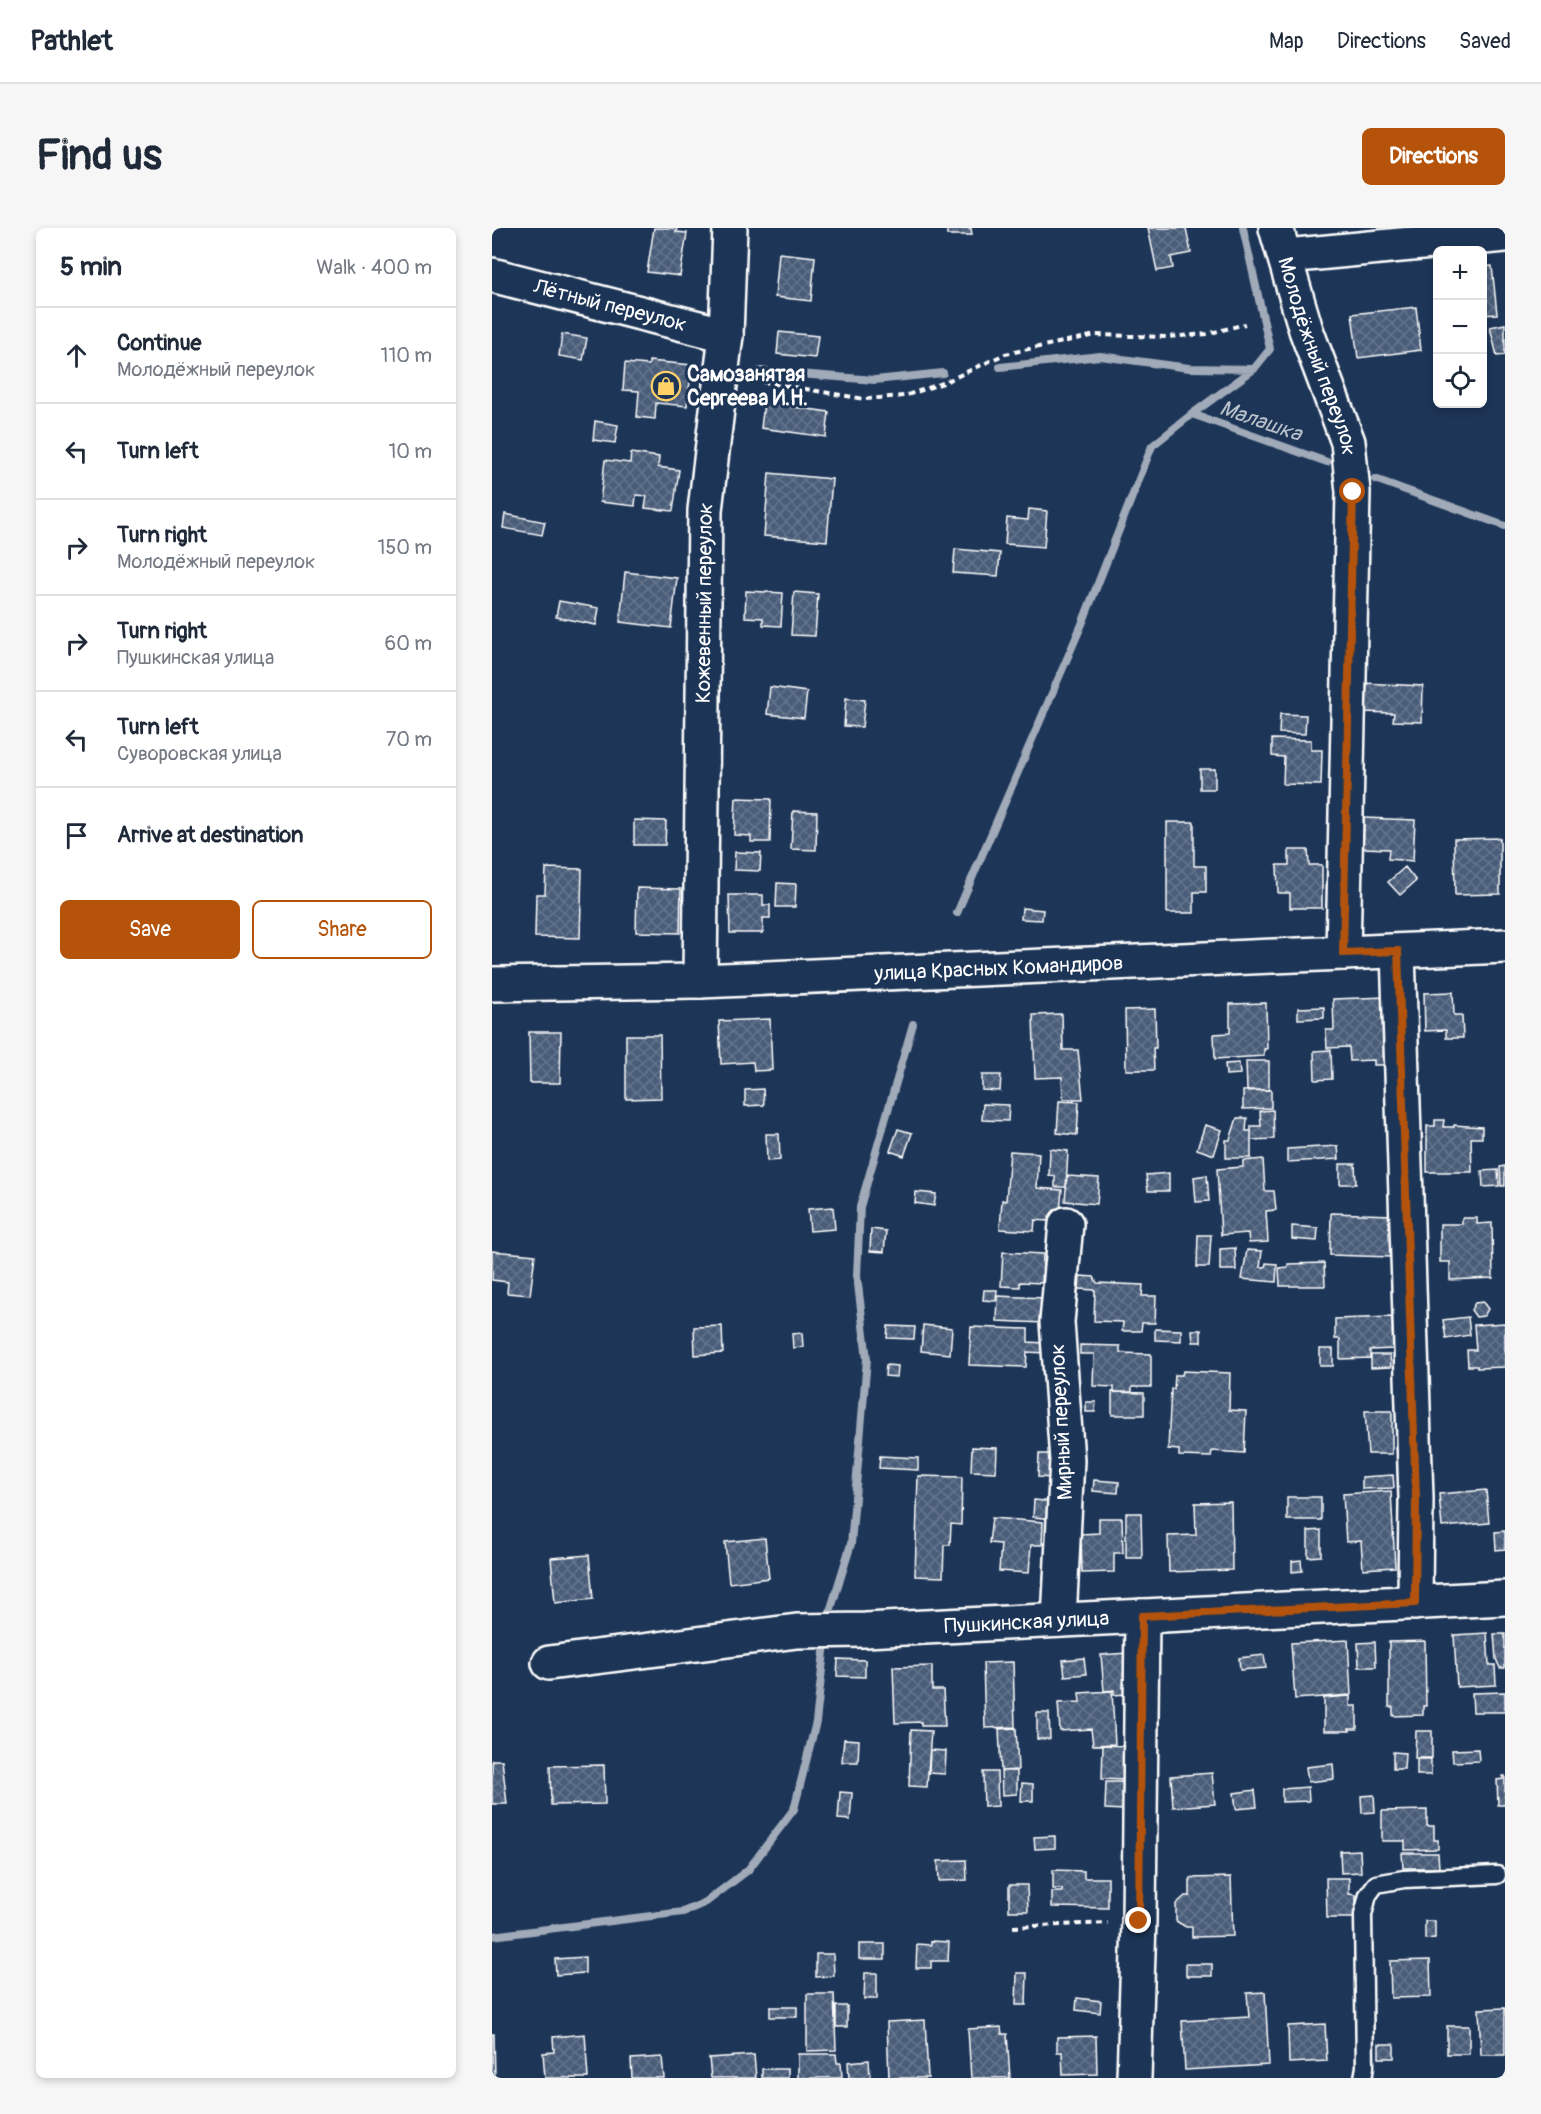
<!DOCTYPE html>
<meta charset="utf-8">
<style>
body{margin:0;font-family:Pangolin,sans-serif;background:#f6f6f7;color:#1f2937}
.controls{position:absolute;right:18px;top:18px;display:grid;overflow:hidden;border-radius:9px;box-shadow:0 3px 9px #0003}
.controls button{width:54px;height:54px;display:grid;place-items:center;padding:0;border:0;border-bottom:2px solid #e0e1e3;background:#fff;color:#1f2937;font:30px sans-serif}
.stop{position:absolute;width:18px;height:18px;margin:-14px;border:4px solid #b45309;border-radius:50%;background:#fff}
.stop.end{background:#b45309;border-color:#fff;box-shadow:0 2px 6px #0008}
.list{margin:0;padding:0;list-style:none}
h2{display:flex;justify-content:space-between;align-items:center;height:78px;margin:0;padding:0 24px;font-size:26px}
h2 small{font-size:20px;font-weight:400;color:#747a83}
.list li{display:grid;grid-template-columns:39px 1fr auto;gap:18px;align-items:center;box-sizing:border-box;height:96px;padding:0 24px;border-top:2px solid #e0e1e3}
.list b{display:block;font-size:22px;white-space:nowrap}
.list p{margin:0;font-size:20px;white-space:nowrap;color:#747a83}
.list em{font-size:20px;font-style:normal;color:#747a83}
.actions{display:flex;gap:12px;padding:18px 24px}
.actions a{flex:1;padding:14px 0;border:2px solid #b45309;border-radius:9px;text-align:center;font-size:21px;color:#b45309}
.actions .main{background:#b45309;color:#fff}
.icon{flex:none;width:33px;height:33px;fill:none;stroke:currentColor;stroke-width:2;stroke-linecap:round;stroke-linejoin:round}
.map{position:relative;flex:none;width:1013px;height:1850px;overflow:hidden;border-radius:9px}
header{display:flex;align-items:center;gap:36px;box-sizing:border-box;height:84px;padding:0 30px;background:#fff;border-bottom:2px solid #e0e1e3}
header strong{font-size:28px}
nav{display:flex;gap:33px;margin-inline-start:auto;font-size:21px}
.intro{display:flex;align-items:center;justify-content:space-between;box-sizing:border-box;height:144px;padding:0 36px}
h1{margin:0;font-size:42px}
.button{padding:15px 27px;border-radius:9px;background:#b45309;color:#fff;font-size:21px;font-weight:700}
main{display:flex;gap:36px;padding:0 36px}
aside{flex:1;background:#fff;border-radius:9px;box-shadow:0 3px 9px #0003}
.map>svg:first-child{display:block}
.lines{fill:none;stroke-linecap:round;stroke-linejoin:round}
.stream{stroke:#a0aab8;stroke-width:8}
.building{fill:url(#building-cross-hatch);stroke:#fff;stroke-width:1.5}
.lane-casing{stroke:#fff;stroke-width:21}
.street-casing{stroke:#fff;stroke-width:38}
.primary-casing{stroke:#fff;stroke-width:38}
.path{stroke:#fff;stroke-width:4;stroke-dasharray:6 4.5;stroke-linecap:butt}
.lane{stroke:#1d3557;stroke-width:16}
.street{stroke:#1d3557;stroke-width:33}
.primary{stroke:#1d3557;stroke-width:33}
.route{stroke:#b45309;stroke-width:8}
.labels{text-anchor:middle;stroke-width:6;stroke-linejoin:round;paint-order:stroke}
.street-label{font-size:21px;fill:#fff;stroke:#1d3557}
.poi-label{font-size:21px;font-weight:bold;fill:#fff;stroke:#1d3557;text-anchor:start}
.water-label{font-size:22px;font-style:italic;fill:#b8c0ca;stroke:#1d3557}
</style>
<header>
<strong>Pathlet</strong>
<nav><a>Map</a><a>Directions</a><a>Saved</a></nav>
</header>
<div class="intro"><h1>Find us</h1><a class="button">Directions</a></div>
<main>
<aside>
<h2>5 min<small>Walk · 400 m</small></h2>
<ul class="list">
<li><svg class="icon" aria-label="ahead" viewBox="0 0 24 24"><path d="M12 20V5M6 11l6-6 6 6"/></svg><div><b>Continue</b><p>Молодёжный переулок</p></div><em>110 m</em></li>
<li><svg class="icon" aria-label="left" viewBox="0 0 24 24"><path d="M17 20v-9H6M10 6l-5 5 5 5"/></svg><div><b>Turn left</b></div><em>10 m</em></li>
<li><svg class="icon" aria-label="right" viewBox="0 0 24 24"><path d="M7 20v-9h11M14 6l5 5-5 5"/></svg><div><b>Turn right</b><p>Молодёжный переулок</p></div><em>150 m</em></li>
<li><svg class="icon" aria-label="right" viewBox="0 0 24 24"><path d="M7 20v-9h11M14 6l5 5-5 5"/></svg><div><b>Turn right</b><p>Пушкинская улица</p></div><em>60 m</em></li>
<li><svg class="icon" aria-label="left" viewBox="0 0 24 24"><path d="M17 20v-9H6M10 6l-5 5 5 5"/></svg><div><b>Turn left</b><p>Суворовская улица</p></div><em>70 m</em></li>
<li><svg class="icon" aria-label="arrive" viewBox="0 0 24 24"><path d="M6 21V4h12l-3 4 3 4H6"/></svg><div><b>Arrive at destination</b></div></li>
</ul>
<div class="actions"><a class="main">Save</a><a>Share</a></div>
</aside>
<div class="map">
<svg width="1013" height="1850" viewBox="0 0 1013 1850">
<defs>
<pattern id="building-cross-hatch" width="8" height="8" patternUnits="userSpaceOnUse" patternTransform="scale(1.5)"><rect width="8" height="8" fill="#4a5d79"/><path d="M0 0l8 8M0 8l8-8" fill="none" stroke="#65758d"/></pattern>
</defs>
<rect width="100%" height="100%" fill="#1d3557"/>
<filter id="ink" filterUnits="userSpaceOnUse"><feTurbulence type="fractalNoise" baseFrequency=".0167" numOctaves="2"/><feDisplacementMap in="SourceGraphic" scale="12" xChannelSelector="R" yChannelSelector="G"/><feConvolveMatrix kernelMatrix="1 2 1 2 8 2 1 2 1" color-interpolation-filters="sRGB"/></filter>
<g filter="url(#ink)">
<g class="lines">
<path class="stream" d="M751 0 778 121 762 141 700 186 835 234
M508 139 608 128 697 140 762 141
M269 143 383 152 451 145
M883 251 1013 298
M465 685 590 396 660 218 700 186
M336 1390 359 1316 375 1131 365 1048 368 979 421 796
M0 1708 191 1684 214 1674 256 1642 302 1581 324 1494 333 1415"/>
</g>
<path class="building" d="M162 0H185L184 4 195 5 188 48 155 44Z
M455 0H479L480 7H455Z
M656 0H694L699 25 679 29 681 40 665 43Z
M287 25 323 29 319 73 283 69Z
M1000 38 1005 86 990 87V39Z
M924 79 929 122 866 130 860 86Z
M1013 96V127L1005 128 998 99Z
M287 104 326 108 323 130 285 126Z
M70 106 95 110 91 132 67 128Z
M157 133 200 137 195 178 164 175 163 191 145 189 147 163 131 162 133 135 157 137Z
M272 175 337 184 334 209 269 200Z
M103 193 126 197 123 215 101 212Z
M139 225 167 229 166 239 187 242 181 283 153 280 155 268 144 267 143 278 108 274 113 232 138 235Z
M277 245 340 251 335 313 272 308Z
M537 281 555 283 552 319 513 316 515 290 536 292Z
M13 286 53 294 50 307 11 300Z
M463 321 508 325 506 348 461 345Z
M133 344 185 350 179 400 128 394Z
M254 363 291 365 289 398 271 397V390L253 389Z
M302 364 326 366 323 408 299 407Z
M67 373 107 380 104 397 64 389Z
M870 455 931 458 930 494 901 493 902 485 869 484Z
M278 459 315 464 312 490 275 486Z
M354 470 373 472 370 499 352 498Z
M788 486 814 487 813 506 787 505Z
M780 511 819 512V522H830L829 557 791 556 792 529 780 528Z
M708 541H723V561H708Z
M244 570 279 571 278 614H259V608L242 607Z
M301 583 325 584 324 622 299 621Z
M872 590 923 592 921 633 896 631 897 621 871 620Z
M142 592 174 593 173 617H142Z
M675 594H702V638H714V664H702V685H675Z
M1008 610V666L963 667 962 611Z
M797 622H816L817 637H830V680H798V665H786L785 637H797Z
M243 624 269 625 268 643 242 642Z
M913 639 924 653 908 667 896 654Z
M54 640 90 641 88 710 43 709 44 666H53Z
M285 655 304 656 303 679H284Z
M145 660 189 661 188 705 144 704Z
M237 667H271V677H278V690H271V705H238Z
M530 680 551 682 550 692 529 691Z
M961 764 962 787H970L971 810H954V802L933 803 932 765Z
M895 769 898 837H882V832L858 833 857 819 835 820 834 802H842L841 771Z
M774 775 775 821H772V828L723 831 722 806 738 805V776Z
M832 779V790L806 791V780Z
M663 781 664 820H661L662 842H634L633 782Z
M570 786 571 822H586L591 871H571L570 849 543 850 541 787Z
M278 791 280 842 262 843 261 834 229 836 227 793Z
M37 804H69L68 855H38Z
M134 807H168L169 870 134 871Z
M839 822 840 851 823 852 822 823Z
M754 833H777V862H755Z
M747 835 748 846 734 847 733 836Z
M490 847H509L508 863 490 862Z
M271 861 272 877 253 878V862Z
M779 862V880L751 881V863Z
M567 873 587 874 585 907 565 905Z
M491 876 517 877 516 893 490 892Z
M781 882 782 911 759 912V898H769L768 883Z
M745 890H755L754 903H759V930H734V912H738Z
M943 892H952L951 899H962V897L990 899V910H979L980 944H935V898H943Z
M713 897 730 902 722 927 705 921Z
M406 901 420 905 412 928 398 923Z
M274 906H287L288 932 275 933Z
M846 918 847 931 795 934V921Z
M558 921 576 923 574 959H563V948L557 947Z
M518 923 547 925 545 960 570 962 567 994 543 992 542 1003 508 1001 510 972 514 973Z
M771 931 773 963H782L784 982 774 983 776 1014 757 1015 756 1005 729 1007 725 941 751 939V933Z
M848 936H863L864 956H848Z
M1013 938V958H1009L1008 939Z
M1006 942 1007 958 991 959 990 943Z
M677 945V963H656L654 947Z
M715 947 717 973 704 974 702 949Z
M575 948 607 950 605 976 573 973Z
M424 964 444 966 442 978 423 975Z
M341 979 343 1001 318 1003 316 981Z
M839 985 900 987 899 1029 838 1027Z
M970 990H985V996L1000 995 1001 1050 958 1052V1034H948V996H970Z
M800 998 826 1000 825 1013 800 1011Z
M379 1001 394 1003 392 1024 378 1023Z
M706 1007H719L717 1039H705Z
M743 1020 744 1042H728V1021Z
M755 1022 770 1023 768 1039H773L774 1035 785 1036 784 1054 750 1051Z
M0 1023 43 1027 38 1067 15 1065 16 1054 0 1052Z
M511 1024 551 1026 550 1055 528 1054V1059L509 1058Z
M832 1035 833 1058H788L787 1040 796 1039V1036Z
M588 1048 602 1049 605 1055 651 1057 650 1068H664L663 1095H650L649 1103H630L631 1094 602 1093 603 1062 587 1061Z
M492 1062H505L504 1073 491 1072Z
M506 1068 553 1070 552 1095 505 1093Z
M991 1074 996 1081 992 1088 984 1089 979 1082 983 1075Z
M900 1089 901 1121 878 1122V1130L848 1131V1111H843V1091Z
M976 1089 978 1107 954 1111 951 1092Z
M1013 1095V1139L985 1140V1138H976L975 1122H984L982 1097Z
M431 1097 460 1100 458 1126 429 1123Z
M230 1098 231 1125 203 1127 202 1099Z
M396 1098 423 1099 422 1111 395 1110Z
M479 1099 536 1101V1114L552 1115V1125L535 1124 534 1139 477 1137Z
M663 1101 689 1102V1113L663 1112Z
M700 1102H709V1114H701Z
M310 1105 311 1119 301 1120 300 1106Z
M588 1117 628 1118V1125L659 1126V1159H640V1164H622V1159L601 1158 602 1126H588Z
M828 1121H841V1138H828Z
M879 1127H898L899 1139 879 1140Z
M394 1137 406 1138 405 1149 393 1148Z
M691 1143 738 1145 737 1182 754 1183 752 1225 720 1223 719 1229 687 1228V1222L676 1221 679 1161H682L683 1147H690Z
M620 1164 652 1165V1187H620Z
M594 1174H604L603 1184H594Z
M873 1183H900V1226H876Z
M480 1219 505 1220 504 1244 479 1243Z
M547 1226H561L560 1250 546 1249Z
M388 1228 426 1230V1242L387 1240Z
M901 1247 902 1260 870 1261V1249Z
M426 1248 470 1249 469 1297 459 1296 458 1317H452L451 1349 423 1348Z
M602 1252 627 1254 626 1265 601 1263Z
M994 1262 997 1295 950 1299 947 1266Z
M899 1263 903 1339 871 1341 869 1313 854 1314 851 1266Z
M795 1269H829V1292H795Z
M542 1272 562 1274 561 1291 541 1289Z
M739 1274 740 1342 677 1344 676 1308 704 1307 703 1275Z
M634 1285H649L650 1330H634Z
M500 1290 551 1294 550 1317H539L537 1345 507 1343 509 1316 497 1315Z
M607 1290H630L631 1325H622V1344L590 1345 589 1306 607 1305Z
M829 1302V1328L816 1329V1303Z
M1013 1303V1321L1004 1322 1003 1304Z
M273 1310 277 1350 237 1355 233 1314Z
M97 1327 101 1371 63 1375 59 1330Z
M809 1332 810 1343 800 1344V1333Z
M995 1405 997 1437H1003L1004 1457 965 1459 962 1407Z
M1002 1406H1013V1440H1008L1004 1431Z
M856 1412 859 1467 803 1471 799 1415Z
M933 1413 934 1478H931V1487L901 1488V1479H897V1414Z
M883 1414 884 1439H867L866 1415Z
M635 1425 634 1466 622 1467V1462L612 1463 609 1427Z
M772 1427 774 1440 748 1442 747 1430Z
M592 1430 594 1446 573 1448 571 1432Z
M346 1431 373 1432V1449L345 1448Z
M521 1434 523 1499 493 1500 491 1435Z
M440 1438V1462H451L453 1498H429V1494L403 1495 401 1439Z
M620 1463 623 1516 601 1517 599 1501 568 1503 566 1475 588 1474 587 1465Z
M1013 1464V1484H981L980 1465Z
M858 1468V1478H865V1501H857L858 1503H832V1470Z
M545 1485H557L558 1511H545Z
M524 1500 526 1542 509 1543 507 1501Z
M419 1502 439 1503 435 1559 417 1558Z
M924 1503H940V1530H923Z
M352 1511 367 1512 366 1534H350Z
M611 1517 633 1518 632 1552 610 1551Z
M986 1521 987 1533 961 1534 960 1522Z
M438 1522 454 1523 453 1546 437 1545Z
M901 1524 913 1525 912 1541H901Z
M925 1531H939V1547H925Z
M0 1532H10L15 1576H0Z
M841 1536 842 1551 816 1554 814 1539Z
M112 1537 113 1576 59 1577 58 1538Z
M509 1543H525V1566L510 1567Z
M491 1544H505L506 1578 492 1579Z
M720 1545 723 1576 681 1579 679 1548Z
M1011 1548H1013V1577H1006L1005 1552 1011 1551Z
M614 1554H632L631 1582 613 1581Z
M530 1555 541 1556V1573H529Z
M816 1559 817 1573 790 1574V1561Z
M763 1562 765 1579 744 1581 742 1565Z
M348 1564 360 1565 358 1592 346 1591Z
M882 1567 883 1584 870 1585 869 1568Z
M935 1582V1598H942V1612H946V1621L913 1622V1613H890V1583Z
M563 1608V1620L543 1621 542 1609Z
M868 1622 869 1644 849 1645 848 1623Z
M910 1625H946L947 1640H911Z
M474 1632 475 1652 447 1653 446 1633Z
M561 1642 592 1643V1650H616V1680L560 1679V1664H570V1661H561Z
M739 1649 741 1708 700 1709V1699H694L684 1693V1676L693 1668H698V1650Z
M834 1650H857V1666L864 1667V1690H835Z
M517 1657H535L536 1683H517Z
M933 1693H943V1710L933 1711Z
M439 1713 457 1714 456 1733H439V1740H424L425 1716 439 1717Z
M367 1716H393V1731H367Z
M324 1726H341L342 1748 324 1749Z
M93 1729V1745L64 1747 63 1731Z
M938 1732 939 1769 899 1770 898 1733Z
M694 1736H720V1748H694Z
M373 1745H385V1771H372Z
M525 1745H535L534 1777H524Z
M773 1764 777 1837 693 1842 690 1793 757 1789 755 1765Z
M315 1766H342L344 1822 315 1823Z
M585 1770 609 1773 608 1785 584 1782Z
M344 1778H355V1799H344Z
M278 1779H305V1789H278Z
M1013 1780V1827H989L987 1781Z
M433 1792 436 1850H397L395 1794Z
M833 1796 835 1833 797 1835 796 1798Z
M955 1798H977V1826H955Z
M509 1799 510 1806H515L518 1850H479L476 1801Z
M0 1806H2L3 1850H0Z
M93 1806 96 1850H53L51 1825 62 1824 61 1809Z
M604 1808 605 1846 571 1847 570 1824H565V1809Z
M887 1816H902V1830H887Z
M306 1826H344L345 1835H349L350 1850H306Z
M262 1827 264 1850H219L217 1830Z
M170 1829 172 1850H140L139 1831Z
M377 1832 378 1850H357L356 1834Z
M270 1841H296V1850H270Z"/>
<g class="lines">
<g class="lane-casing">
<path id="lane" d="M871 1850 873 1839 871 1687 876 1667 884 1656 912 1651 1005 1647"/>
</g>
<g class="street-casing">
<g id="street">
<path id="s1" d="M784 0 814 102 856 214 861 264 851 725"/>
<path d="M794 28 1013 7"/>
<path id="s2" d="M0 47 234 107"/>
<path d="M906 724 924 1270 923 1375"/>
<path id="s3" d="M208 753 213 282 234 107 238 0"/>
<path d="M567 1392 575 1232 565 1094 574 996"/>
<path id="s4" d="M57 1435 305 1403 373 1402 1013 1370"/>
<path d="M642 1850 647 1693 650 1388"/>
</g>
</g>
<g class="primary-casing">
<g id="primary">
<path id="s5" d="M0 756 208 753 1013 718"/>
</g>
</g>
<path class="path" d="M260 152 373 171 412 168 451 155 513 126 604 107 675 109 715 106 753 96
M521 1699 616 1695"/>
<use href="#lane" class="lane"/>
<use href="#street" class="street"/>
<use href="#primary" class="primary"/>
</g>
</g>
<g class="lines" filter="url(#ink)">
<path class="route" d="M647 1693 650 1388 923 1375 924 1270 906 723 851 725 861 264"/>
</g>
<defs>
<g id="shop-ring" transform="scale(1.5)"><circle r="9.5" fill="#1d3557" stroke="#ffd166" stroke-width="1.5"/><path d="M-5-2.5h2.3a2.7 3.5 0 0 1 5.4 0H5L5.5 6h-11ZM-1.5-2.5h3a1.5 2.3 0 0 0-3 0Z" fill="#ffd166"/></g>
</defs>
<g fill-rule="evenodd">
<use href="#shop-ring" x="174" y="158"/>
</g>
<g class="labels">
<g class="street-label">
<text dy="7" stroke="none"><textPath href="#s2" startOffset="122">Лётный переулок</textPath></text>
<text dy="7" stroke="none"><textPath href="#s1" startOffset="135">Молодёжный переулок</textPath></text>
<text dy="7" stroke="none"><textPath href="#s3" startOffset="378">Кожевенный переулок</textPath></text>
<text dy="7" stroke="none"><textPath href="#s5" startOffset="507">улица Красных Командиров</textPath></text>
<text transform="translate(569 1194) rotate(-93)" y="7">Мирный переулок</text>
<text dy="7" stroke="none"><textPath href="#s4" startOffset="480">Пушкинская улица</textPath></text>
</g>
<g class="poi-label">
<text x="195" y="153">Самозанятая<tspan x="195" dy="24">Сергеева И.Н.</tspan></text>
</g>
<g class="water-label">
<text transform="translate(769 192) rotate(19)" y="8">Малашка</text>
</g>
</g>
</svg>
<div class="controls">
<button>+</button>
<button>−</button>
<button><svg class="icon" aria-label="locate" viewBox="0 0 24 24"><circle cx="12" cy="12" r="6"/><path d="M12 2v4M12 18v4M2 12h4M18 12h4"/></svg></button>
</div>
<div class="stop" style="left:861px;top:264px"></div>
<div class="stop end" style="left:647px;top:1693px"></div>
</div>
</main>
